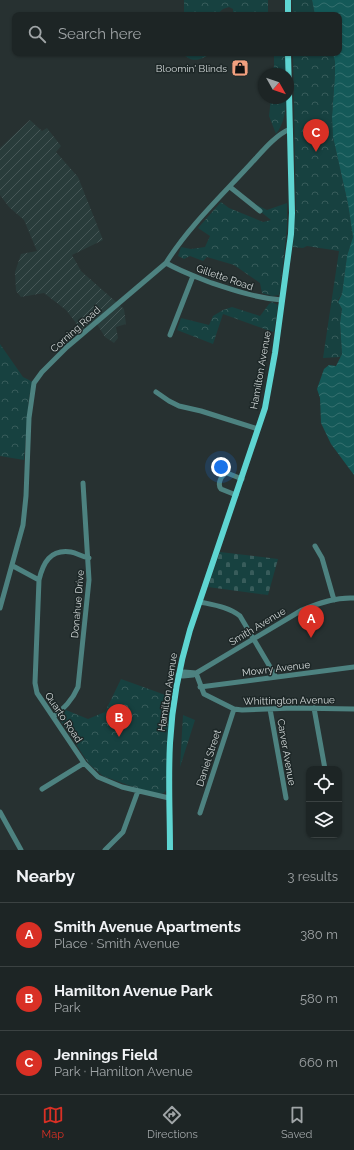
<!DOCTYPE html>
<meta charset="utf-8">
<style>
body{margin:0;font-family:Raleway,sans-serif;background:#2a3132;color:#f1f3f6}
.controls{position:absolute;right:12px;bottom:12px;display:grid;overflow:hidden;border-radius:8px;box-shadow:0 1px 3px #0004}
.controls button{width:36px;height:36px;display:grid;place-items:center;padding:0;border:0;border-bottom:1px solid #3b4242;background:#1d2525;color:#f1f3f6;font:20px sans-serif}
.compass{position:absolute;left:258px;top:68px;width:36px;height:36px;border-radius:50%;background:#1d2525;box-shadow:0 1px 3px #0004;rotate:130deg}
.you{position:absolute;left:221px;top:467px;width:14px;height:14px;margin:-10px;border:3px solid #fff;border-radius:50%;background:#1a73e8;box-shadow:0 0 0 6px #1a73e833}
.badge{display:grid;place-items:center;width:26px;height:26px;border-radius:50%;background:#d93025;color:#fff;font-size:13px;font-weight:700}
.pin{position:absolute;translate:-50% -33px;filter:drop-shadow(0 1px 2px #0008)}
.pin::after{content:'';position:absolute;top:21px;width:14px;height:12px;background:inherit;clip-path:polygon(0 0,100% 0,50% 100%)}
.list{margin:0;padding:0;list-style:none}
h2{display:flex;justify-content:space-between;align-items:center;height:52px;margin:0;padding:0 16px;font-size:17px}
h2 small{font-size:13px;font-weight:400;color:#a0a5a7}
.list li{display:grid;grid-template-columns:26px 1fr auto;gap:12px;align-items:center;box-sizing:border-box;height:64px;padding:0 16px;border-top:1px solid #3b4242}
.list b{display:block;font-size:15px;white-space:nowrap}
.list p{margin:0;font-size:13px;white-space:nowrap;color:#a0a5a7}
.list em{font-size:13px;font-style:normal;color:#a0a5a7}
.icon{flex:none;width:22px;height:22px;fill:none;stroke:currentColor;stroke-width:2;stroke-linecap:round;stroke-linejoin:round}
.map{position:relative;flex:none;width:354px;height:850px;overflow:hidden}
.search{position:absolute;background:#1d2525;box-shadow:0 1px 3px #0004;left:12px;right:12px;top:12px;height:44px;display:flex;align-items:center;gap:10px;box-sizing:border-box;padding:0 14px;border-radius:8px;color:#a0a5a7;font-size:15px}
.sheet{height:244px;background:#1d2525}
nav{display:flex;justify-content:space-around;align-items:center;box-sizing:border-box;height:56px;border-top:1px solid #3b4242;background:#1d2525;font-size:11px;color:#a0a5a7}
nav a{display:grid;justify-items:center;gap:2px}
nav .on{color:#d93025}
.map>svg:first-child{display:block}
.industrial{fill:url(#industrial-furrows)}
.forest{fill:url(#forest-crowns)}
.cemetery{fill:url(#cemetery-stones)}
.water{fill:url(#water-waves)}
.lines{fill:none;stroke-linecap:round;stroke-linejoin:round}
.minor{stroke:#4d8280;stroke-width:5}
.major{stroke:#5ed5d2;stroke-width:6}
.labels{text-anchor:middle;stroke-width:3;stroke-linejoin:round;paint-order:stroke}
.poi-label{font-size:10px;fill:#d2d8d8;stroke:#1d2727;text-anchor:end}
.street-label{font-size:10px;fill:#d2d8d8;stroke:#1d2727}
</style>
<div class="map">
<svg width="354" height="850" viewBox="0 0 354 850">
<defs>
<pattern id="industrial-furrows" width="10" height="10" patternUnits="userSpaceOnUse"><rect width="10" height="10" fill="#293c3b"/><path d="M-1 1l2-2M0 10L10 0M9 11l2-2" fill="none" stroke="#475757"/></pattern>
<pattern id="forest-crowns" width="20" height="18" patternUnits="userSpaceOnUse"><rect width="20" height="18" fill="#174140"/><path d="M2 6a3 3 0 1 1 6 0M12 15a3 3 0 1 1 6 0" fill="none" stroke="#385c5b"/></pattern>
<pattern id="cemetery-stones" width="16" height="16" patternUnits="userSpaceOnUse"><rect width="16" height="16" fill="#174140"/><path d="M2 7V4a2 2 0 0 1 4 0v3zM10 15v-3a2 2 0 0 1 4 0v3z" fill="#385c5b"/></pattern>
<pattern id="water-waves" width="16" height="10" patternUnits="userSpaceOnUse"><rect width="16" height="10" fill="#145958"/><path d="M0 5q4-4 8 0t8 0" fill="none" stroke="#35706f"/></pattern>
</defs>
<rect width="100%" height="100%" fill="#273131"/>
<path class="industrial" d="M30 120 42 131 47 128 61 146 56 152 78 177 103 240 72 255 81 271 124 309 126 324 116 327 118 338 114 343 105 337 95 321 83 332 66 310 44 293 21 297 16 291 15 272 21 254 37 251 24 220 9 207 0 195V148Z"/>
<path class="forest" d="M184 0H268V15H233V9L229 7 223 9 216 15H184Z
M292 0H312L315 15H293Z
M183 53H211C202 60 191 64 183 53Z
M274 53H286V74H272L274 66Z
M293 53H333L335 62V74L332 117 333 137 348 204 353 237 347 256 342 294 338 300 339 304 342 309 340 323 342 354 341 357 323 358 339 251 307 246 303 248 293 247 296 209Z
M271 98H286C286 110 284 124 276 134L269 116Z
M221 202 229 208 263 222 271 220 251 204 253 203 267 210 287 203V227L280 291 279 295 272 296 262 293 260 283 234 265 207 257 203 261 190 256 184 259 178 256 181 247 191 249 205 247 210 236 198 228Z
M272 302 278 305 274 331 273 332 223 314 213 344 177 330 181 318 209 325 213 316 223 310 232 307 260 316 269 304Z
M0 344 23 377 33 382 29 397 24 460 0 456Z
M121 679 171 697 167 744 166 790 164 793 160 794 139 789 103 776 89 764 60 720 61 715 66 710 88 719 105 712Z
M183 715 195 720 180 767Z"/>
<path class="cemetery" d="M220 552 278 559 268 595 208 587Z"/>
<path class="water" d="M312 0H354V475L331 444 321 423 320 398 317 389 324 369 329 365 336 366 342 354 340 323 342 309 338 302 342 294 347 256 353 237 348 204 333 137 332 117 335 74V62L333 53H339V15H315Z"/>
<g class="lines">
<path class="minor" d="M230 187 260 211
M166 263C180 271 194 276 209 282 233 290 256 298 282 300
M170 335 193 276
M156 392 169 401 179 406 201 411 258 429
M236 495 221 489C217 484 221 475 227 473L242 479
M315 546 322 558 334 600
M89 558C82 557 77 553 71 552 50 549 43 563 39 580L35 683 37 693 84 763 98 777 122 787 169 798
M13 566 39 580
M200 602C214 605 229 607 240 616L276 677
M0 608 23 525 26 496 29 418 34 383 42 372 67 347 166 263C187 229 218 199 245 170 258 157 273 136 290 129
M196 673 204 694 234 709 242 710 293 708 354 709
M178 675 183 676 193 675 302 610C318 603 336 597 354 598
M178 675 184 672 196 673
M200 687 354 667
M314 708 325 769
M270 709 286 798
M53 717C64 708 72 701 78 687L89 580 83 483
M42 789 84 763
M0 812 21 850
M200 813 234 709
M105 850 123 832 138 791"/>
<path class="major" d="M288 0V15
M170 850C170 815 168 779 170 743 172 705 179 667 190 630L265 408 275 353 291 234 292 213 288 53"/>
</g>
<defs>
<g id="shop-square" transform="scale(0.9)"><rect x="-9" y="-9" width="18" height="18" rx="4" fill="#f2a07f" stroke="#1d2727"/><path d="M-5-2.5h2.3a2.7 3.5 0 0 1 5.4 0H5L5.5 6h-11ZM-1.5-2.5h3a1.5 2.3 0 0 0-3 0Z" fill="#111"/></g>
</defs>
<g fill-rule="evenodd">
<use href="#shop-square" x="240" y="68"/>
</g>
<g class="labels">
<g class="poi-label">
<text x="227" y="72">Bloomin' Blinds</text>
</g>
<g class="street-label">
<text transform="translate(225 277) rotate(19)" y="4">Gillette Road</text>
<text transform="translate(75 329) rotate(-42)" y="4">Corning Road</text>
<text transform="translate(260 370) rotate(-80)" y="4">Hamilton Avenue</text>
<text transform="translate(77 604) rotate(-85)" y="4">Donahue Drive</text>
<text transform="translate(257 626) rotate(-31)" y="4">Smith Avenue</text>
<text transform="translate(276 668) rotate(-7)" y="4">Mowry Avenue</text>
<text transform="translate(167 692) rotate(-81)" y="4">Hamilton Avenue</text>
<text transform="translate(289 700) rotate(-1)" y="4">Whittington Avenue</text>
<text transform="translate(64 717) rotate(56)" y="4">Quarto Road</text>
<text transform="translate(287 752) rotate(80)" y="4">Carver Avenue</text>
<text transform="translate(208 758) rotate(-72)" y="4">Daniel Street</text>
</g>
</g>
</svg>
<div class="controls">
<button><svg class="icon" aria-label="locate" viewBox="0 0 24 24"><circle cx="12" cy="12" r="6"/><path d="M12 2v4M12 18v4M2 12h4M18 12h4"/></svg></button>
<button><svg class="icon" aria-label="layers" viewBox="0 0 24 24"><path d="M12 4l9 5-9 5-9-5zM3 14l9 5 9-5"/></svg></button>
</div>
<svg class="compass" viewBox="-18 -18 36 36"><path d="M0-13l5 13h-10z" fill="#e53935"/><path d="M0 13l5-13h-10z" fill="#a0a5a7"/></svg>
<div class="you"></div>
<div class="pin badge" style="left:311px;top:638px">A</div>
<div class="pin badge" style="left:119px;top:737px">B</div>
<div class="pin badge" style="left:316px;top:152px">C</div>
<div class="search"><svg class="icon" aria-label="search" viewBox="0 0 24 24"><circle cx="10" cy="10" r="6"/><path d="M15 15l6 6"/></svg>Search here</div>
</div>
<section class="sheet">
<h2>Nearby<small>3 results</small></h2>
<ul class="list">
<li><span class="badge">A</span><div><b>Smith Avenue Apartments</b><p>Place · Smith Avenue</p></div><em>380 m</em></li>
<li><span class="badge">B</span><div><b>Hamilton Avenue Park</b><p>Park</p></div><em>580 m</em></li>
<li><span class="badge">C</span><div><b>Jennings Field</b><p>Park · Hamilton Avenue</p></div><em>660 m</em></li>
</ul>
</section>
<nav>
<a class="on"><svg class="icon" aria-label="map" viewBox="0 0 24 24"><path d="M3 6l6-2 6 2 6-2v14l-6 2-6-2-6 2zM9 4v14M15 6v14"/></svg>Map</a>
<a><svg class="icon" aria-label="directions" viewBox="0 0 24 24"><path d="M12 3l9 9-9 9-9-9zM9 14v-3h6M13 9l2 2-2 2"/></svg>Directions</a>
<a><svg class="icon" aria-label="saved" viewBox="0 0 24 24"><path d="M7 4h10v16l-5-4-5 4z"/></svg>Saved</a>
</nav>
